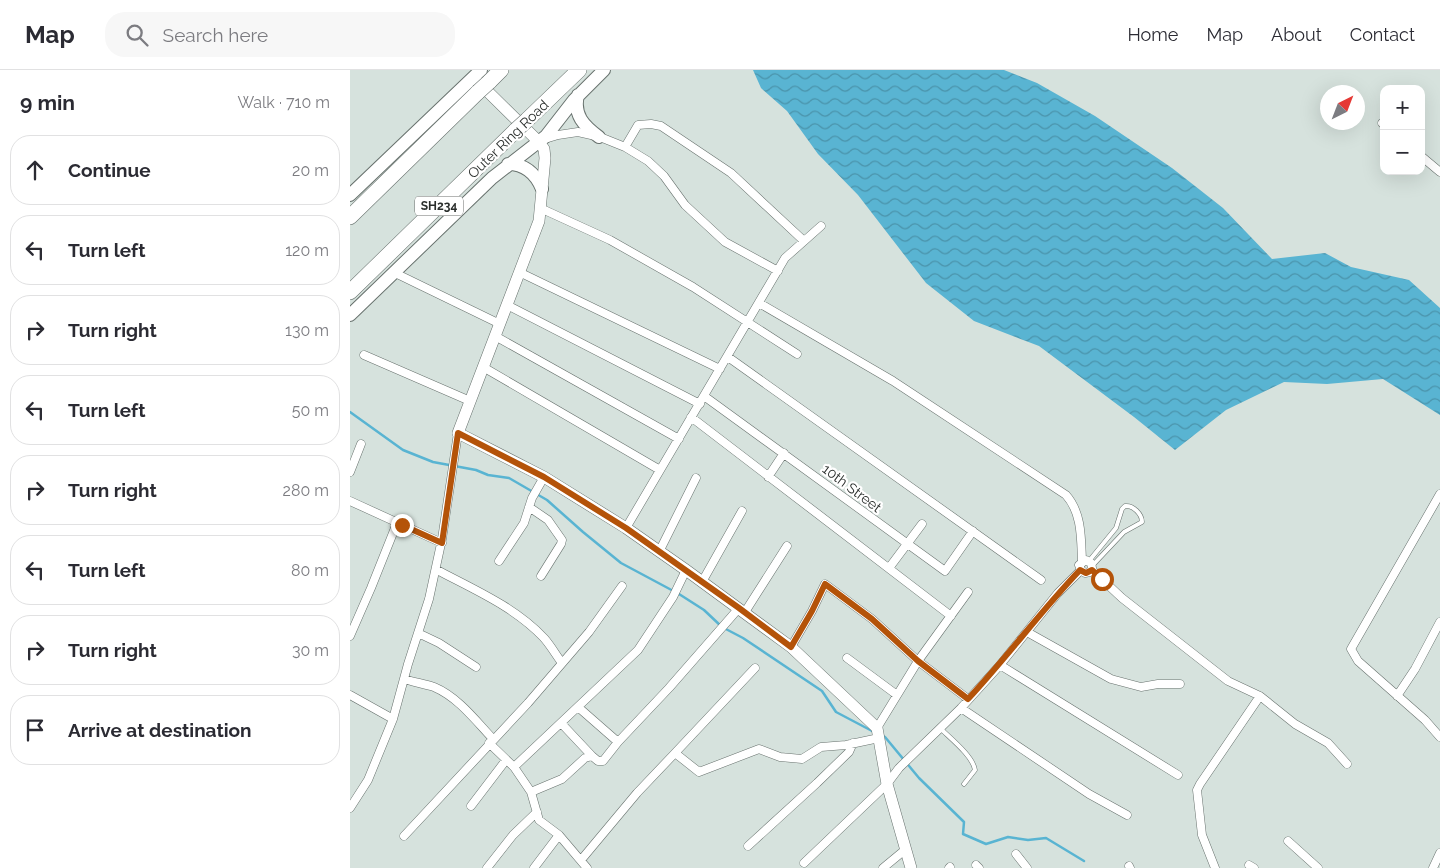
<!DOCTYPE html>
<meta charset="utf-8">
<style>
body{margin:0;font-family:Raleway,sans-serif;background:#f7f7f7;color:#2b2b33}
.controls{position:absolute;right:15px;top:15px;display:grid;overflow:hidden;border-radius:10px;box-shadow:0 5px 20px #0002}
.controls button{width:45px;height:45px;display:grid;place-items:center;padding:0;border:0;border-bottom:1px solid #e1e1e2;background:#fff;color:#2b2b33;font:25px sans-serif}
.compass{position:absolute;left:970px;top:15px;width:45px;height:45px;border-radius:50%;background:#fff;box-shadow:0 5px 20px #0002;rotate:42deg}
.stop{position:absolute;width:15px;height:15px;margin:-11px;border:4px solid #b45309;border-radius:50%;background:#fff}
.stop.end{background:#b45309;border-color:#fff;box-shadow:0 1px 5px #0008}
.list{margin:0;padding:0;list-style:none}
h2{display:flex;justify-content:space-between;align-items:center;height:65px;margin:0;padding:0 20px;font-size:21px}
h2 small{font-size:16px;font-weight:400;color:#7c7c81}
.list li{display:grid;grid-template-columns:32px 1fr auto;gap:15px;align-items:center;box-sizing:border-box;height:70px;margin:0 10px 10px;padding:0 10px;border:1px solid #e1e1e2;border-radius:20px}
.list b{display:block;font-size:19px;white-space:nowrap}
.list em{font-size:16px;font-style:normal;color:#7c7c81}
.icon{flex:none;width:28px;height:28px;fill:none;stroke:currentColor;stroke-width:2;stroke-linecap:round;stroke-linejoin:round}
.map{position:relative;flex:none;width:1090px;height:798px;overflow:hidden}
header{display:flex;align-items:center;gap:30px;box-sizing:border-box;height:70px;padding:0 25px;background:#fff;border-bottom:1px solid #e1e1e2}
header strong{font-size:24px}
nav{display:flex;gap:28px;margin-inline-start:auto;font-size:18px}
.search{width:350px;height:45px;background:#f7f7f7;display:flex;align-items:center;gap:12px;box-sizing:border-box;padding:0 18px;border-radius:20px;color:#7c7c81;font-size:19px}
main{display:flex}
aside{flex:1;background:#fff}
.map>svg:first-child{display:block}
.water{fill:url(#water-waves)}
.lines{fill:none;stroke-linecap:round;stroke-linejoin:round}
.stream{stroke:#59b4d2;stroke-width:2.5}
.lane-casing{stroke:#68726e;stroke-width:5}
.street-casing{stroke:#68726e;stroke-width:9}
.secondary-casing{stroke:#68726e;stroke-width:12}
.primary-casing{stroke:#68726e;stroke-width:14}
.highway-casing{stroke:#68726e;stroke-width:16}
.lane{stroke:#fff;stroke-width:4}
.street{stroke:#fff;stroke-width:8}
.secondary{stroke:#fff;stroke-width:11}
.primary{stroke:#fff;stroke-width:12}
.highway{stroke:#fff;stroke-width:15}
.highway-bridge-casing{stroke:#68726e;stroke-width:16;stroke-linecap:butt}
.highway-bridge{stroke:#fff;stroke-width:15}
.route{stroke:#b45309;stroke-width:6}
.labels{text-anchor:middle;stroke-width:4.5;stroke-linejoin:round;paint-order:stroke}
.shield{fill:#fff;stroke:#6a6d6b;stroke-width:1}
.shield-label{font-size:12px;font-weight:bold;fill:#2a2e2c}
.street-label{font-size:14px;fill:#2a2e2c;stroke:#fff}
</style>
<header>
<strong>Map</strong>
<div class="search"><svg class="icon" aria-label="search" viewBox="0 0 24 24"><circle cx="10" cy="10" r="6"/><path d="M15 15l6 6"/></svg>Search here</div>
<nav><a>Home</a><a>Map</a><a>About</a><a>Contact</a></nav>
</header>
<main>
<aside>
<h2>9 min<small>Walk · 710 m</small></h2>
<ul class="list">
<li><svg class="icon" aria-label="ahead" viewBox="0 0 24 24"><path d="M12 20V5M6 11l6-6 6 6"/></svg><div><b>Continue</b></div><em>20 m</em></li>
<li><svg class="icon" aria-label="left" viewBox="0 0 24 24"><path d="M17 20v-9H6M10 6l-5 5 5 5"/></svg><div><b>Turn left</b></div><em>120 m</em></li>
<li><svg class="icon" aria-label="right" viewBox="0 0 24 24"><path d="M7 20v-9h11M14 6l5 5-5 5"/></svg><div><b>Turn right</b></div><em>130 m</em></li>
<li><svg class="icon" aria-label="left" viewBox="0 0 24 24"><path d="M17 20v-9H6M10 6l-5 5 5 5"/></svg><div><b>Turn left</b></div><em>50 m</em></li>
<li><svg class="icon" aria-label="right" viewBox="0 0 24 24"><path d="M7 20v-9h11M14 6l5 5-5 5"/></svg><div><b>Turn right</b></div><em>280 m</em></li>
<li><svg class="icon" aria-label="left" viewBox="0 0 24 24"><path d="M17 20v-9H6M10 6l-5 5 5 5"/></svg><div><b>Turn left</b></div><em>80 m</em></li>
<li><svg class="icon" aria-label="right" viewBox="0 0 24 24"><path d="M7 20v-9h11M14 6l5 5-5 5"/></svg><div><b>Turn right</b></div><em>30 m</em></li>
<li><svg class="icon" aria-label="arrive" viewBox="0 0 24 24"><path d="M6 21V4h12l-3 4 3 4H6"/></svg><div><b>Arrive at destination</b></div></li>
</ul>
</aside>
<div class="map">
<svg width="1090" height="798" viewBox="0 0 1090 798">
<defs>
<pattern id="water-waves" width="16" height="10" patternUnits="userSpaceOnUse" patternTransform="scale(1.25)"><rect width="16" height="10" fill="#59b4d2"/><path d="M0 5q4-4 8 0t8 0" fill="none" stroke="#4a93ab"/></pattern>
</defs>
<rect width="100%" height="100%" fill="#d6e2dd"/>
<path class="water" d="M403 0H654L687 13 745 46 822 98 873 138 922 189 975 183 1001 197 1059 210 1090 238V345L1033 309 977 314 934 312 876 340 825 380 784 347 689 276 624 251 576 213 508 125 468 84 437 41 411 18Z"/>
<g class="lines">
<path class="stream" d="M0 342 53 380 83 392 126 400 138 405 159 408 197 430 233 462 271 493 329 524 354 540 372 557 393 568 472 621 486 642 524 662
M531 665 535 667 569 708 614 752 613 764 636 774 658 767 678 770 696 768 734 791"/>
<g class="lane-casing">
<path id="lane" d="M739 491 766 458 772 439 775 436C783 435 792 444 792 452L774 462 742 496
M590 658C600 668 623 686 625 700L614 714"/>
</g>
<g class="street-casing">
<path id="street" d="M1032 53 1034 55
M195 69 208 65 228 62 250 67 275 77 298 91 314 106 335 135 375 172 428 201
M275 77 288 55 301 54 311 56 381 103 454 171
M1071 86 1090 102
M190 138 260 170 343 217 447 284
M169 202 370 299
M45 203 150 254
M409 233 543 311 716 425C732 443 731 468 732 491
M157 235 350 334
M145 266 329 369
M14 285 120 331
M378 287 691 510
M133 297 310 400
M354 326 595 501 623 461
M341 347 601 546
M0 402 11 374
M418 407 434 383
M1090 424 1001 579 1008 591 1075 650 1090 667
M0 431 92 473
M179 437 198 450 212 470 211 474 191 506
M276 458 435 188 471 156
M309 482 346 408
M149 491 174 453 182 428 194 407
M539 498 572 454
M87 500C123 519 165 537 194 568 201 576 206 585 212 593
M742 500 772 528 878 611 910 626 945 654 978 673 997 694
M352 512 392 441
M395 542 437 476
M677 562 761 609 791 617 808 614H830
M68 563 89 573 126 597
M0 566 21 518 47 453
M441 577 462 541 475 514 522 549 568 591 618 629
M497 588 547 625
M650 595 828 705
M54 609C63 612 75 614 84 617 108 627 126 651 143 669
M0 625 43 649
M1047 626 1065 599 1090 552
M228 637 268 672 319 618 389 538
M611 638 739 724 777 745
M211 653 242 686
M527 658 568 591 618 522
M139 673 164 697 181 722 189 750 209 765 237 798
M325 683 405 598
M164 697 288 580 323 527 336 500
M181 722 212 709 235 688 242 686 248 691H253L268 672
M121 736 156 690
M0 738 18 710 43 649 58 594 79 529 92 469 108 363
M54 766 178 633 239 562 272 516
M938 771 968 798
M398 776 467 713 499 682 503 673
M666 784 677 798
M231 790 287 723 325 683 349 702 409 679 430 687 452 689 471 677 496 675 529 668
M454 793 537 714 549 698 611 638 650 595 708 523 731 500 729 495 736 490 741 493 742 498 740 502 735 503 731 500
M626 795 629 798
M899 795 904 798
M779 796 780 798
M137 798 163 765 187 742
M184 798 209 765
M533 798 556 779
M599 798 600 797
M865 798 852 765 847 720 850 714 910 626
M1083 798 1090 783"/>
</g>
<g class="secondary-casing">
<path id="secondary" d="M128 12 189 72 194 79 195 88 189 151 108 363 194 407 276 458 336 500 441 577 527 658 537 714 561 798"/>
</g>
<g class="primary-casing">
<path id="primary" d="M228 25C223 45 234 56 249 67
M158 94C175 94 186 104 192 119
M0 125 131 0
M0 245 142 108 196 66 224 30 254 0"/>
</g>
<g class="highway-casing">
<path id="highway" d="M139 12 151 0
M177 50 229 0
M0 147 128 22
M0 222 166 60"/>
</g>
<use href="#lane" class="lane"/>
<use href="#street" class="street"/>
<use href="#secondary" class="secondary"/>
<use href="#primary" class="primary"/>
<use href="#highway" class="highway"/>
<g class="highway-bridge-casing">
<path id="highway-bridge" d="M128 22 139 12
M166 60 177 50"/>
</g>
<use href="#highway-bridge" class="highway-bridge"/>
</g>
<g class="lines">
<path class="route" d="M52 455 92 473 108 363 194 407 276 458 389 538 441 577 462 541 475 514 522 549 568 591 618 629C657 587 691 541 730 500L736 503 742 500 752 509"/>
</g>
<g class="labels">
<rect class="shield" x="65" y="126.5" width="48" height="19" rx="4"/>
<g class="shield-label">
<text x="89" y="140">SH234</text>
</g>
<g class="street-label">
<text transform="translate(158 69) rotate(-44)" y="5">Outer Ring Road</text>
<text transform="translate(502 418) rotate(37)" y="5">10th Street</text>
</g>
</g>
</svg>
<div class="controls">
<button>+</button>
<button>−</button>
</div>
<svg class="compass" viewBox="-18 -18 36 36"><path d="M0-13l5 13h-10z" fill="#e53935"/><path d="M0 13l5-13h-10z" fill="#7c7c81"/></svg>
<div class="stop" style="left:752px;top:509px"></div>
<div class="stop end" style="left:52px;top:455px"></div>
</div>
</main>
